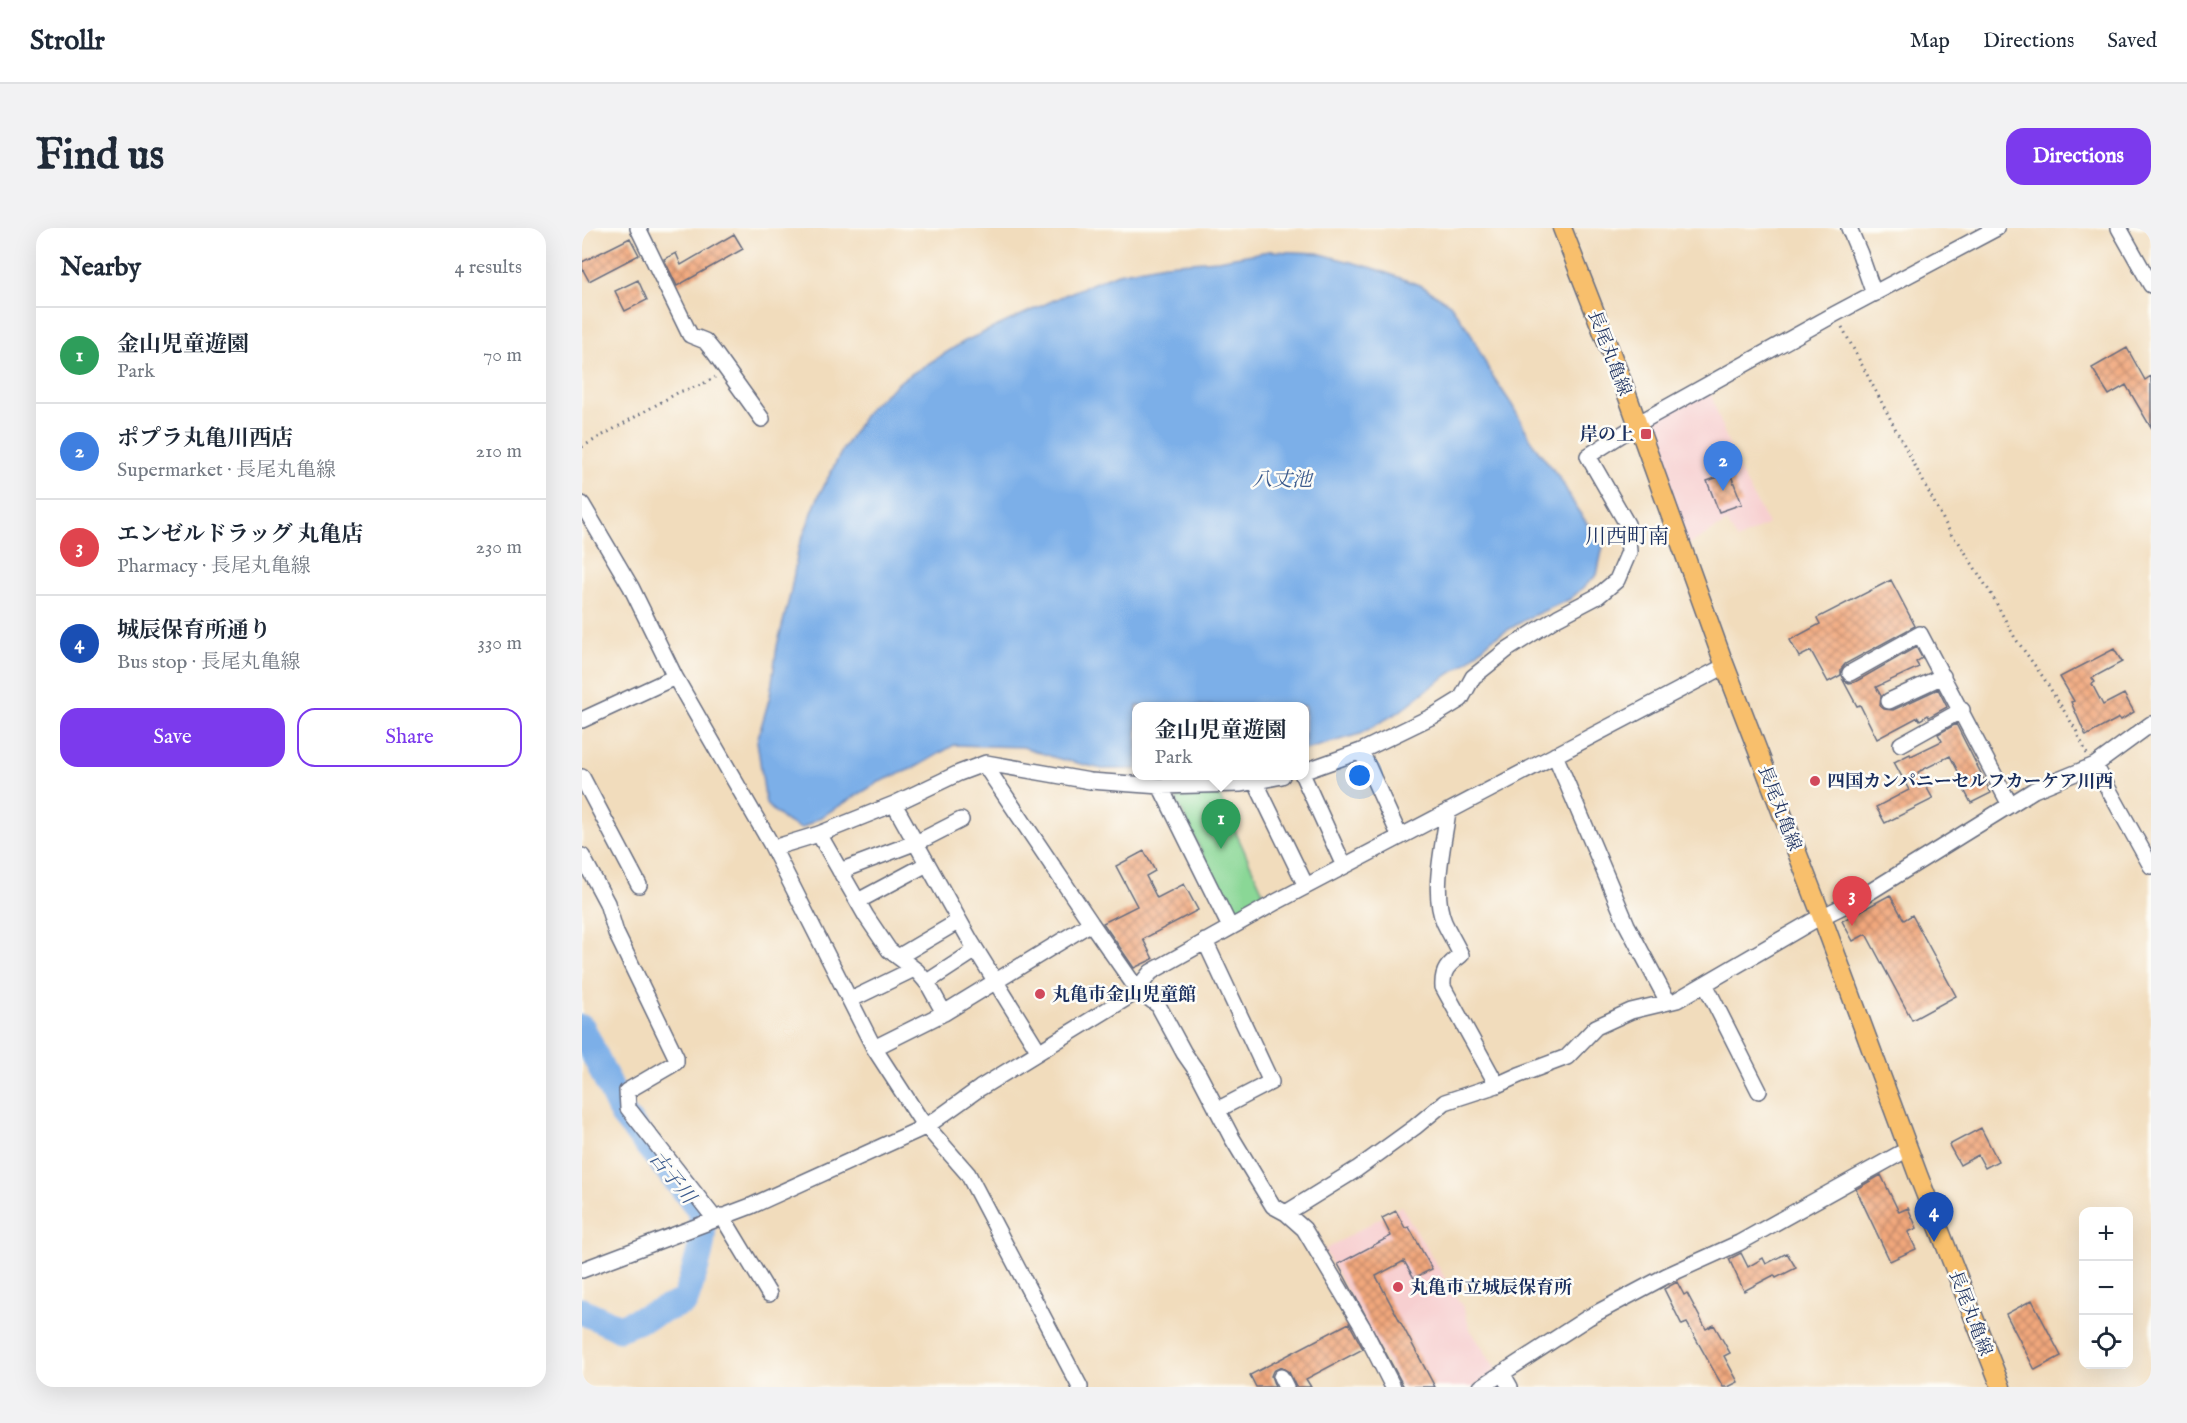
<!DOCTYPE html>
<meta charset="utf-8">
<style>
body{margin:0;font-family:"IM FELL English","Noto Serif JP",serif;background:#f2f2f3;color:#1f2937}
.controls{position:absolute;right:18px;bottom:18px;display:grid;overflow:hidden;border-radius:12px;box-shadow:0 6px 24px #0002}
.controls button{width:54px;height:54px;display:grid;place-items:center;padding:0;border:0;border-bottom:2px solid #e0e1e3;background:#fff;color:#1f2937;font:30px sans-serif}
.you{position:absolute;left:778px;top:548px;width:21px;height:21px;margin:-15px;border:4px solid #fff;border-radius:50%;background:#1a73e8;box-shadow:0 0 0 9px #1a73e833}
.badge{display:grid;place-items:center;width:39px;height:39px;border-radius:50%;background:#7c3aed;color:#fff;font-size:20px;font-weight:700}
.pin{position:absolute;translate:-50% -50px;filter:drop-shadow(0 2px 3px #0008)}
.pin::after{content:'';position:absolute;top:32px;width:21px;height:18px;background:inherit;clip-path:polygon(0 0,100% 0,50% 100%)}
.popup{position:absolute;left:550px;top:474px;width:177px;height:78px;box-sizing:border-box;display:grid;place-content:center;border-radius:12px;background:#fff;filter:drop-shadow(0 2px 4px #0005);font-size:20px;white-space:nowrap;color:#747a83}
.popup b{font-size:22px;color:#1f2937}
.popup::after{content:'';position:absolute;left:50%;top:100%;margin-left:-12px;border:12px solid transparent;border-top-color:#fff}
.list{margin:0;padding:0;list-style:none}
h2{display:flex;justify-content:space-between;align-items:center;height:78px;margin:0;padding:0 24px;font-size:26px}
h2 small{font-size:20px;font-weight:400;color:#747a83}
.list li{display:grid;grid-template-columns:39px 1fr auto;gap:18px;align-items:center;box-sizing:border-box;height:96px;padding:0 24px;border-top:2px solid #e0e1e3}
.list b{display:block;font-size:22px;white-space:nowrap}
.list p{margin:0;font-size:20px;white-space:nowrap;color:#747a83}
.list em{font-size:20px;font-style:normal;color:#747a83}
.actions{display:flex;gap:12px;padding:18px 24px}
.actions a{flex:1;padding:14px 0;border:2px solid #7c3aed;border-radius:18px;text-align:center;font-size:21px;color:#7c3aed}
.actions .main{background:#7c3aed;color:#fff}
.icon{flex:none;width:33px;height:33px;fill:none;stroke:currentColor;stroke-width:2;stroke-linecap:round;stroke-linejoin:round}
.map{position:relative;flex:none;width:1569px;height:1159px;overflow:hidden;border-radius:18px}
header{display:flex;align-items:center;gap:36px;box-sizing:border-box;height:84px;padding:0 30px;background:#fff;border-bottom:2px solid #e0e1e3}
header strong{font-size:28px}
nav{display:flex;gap:33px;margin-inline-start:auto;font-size:21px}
.intro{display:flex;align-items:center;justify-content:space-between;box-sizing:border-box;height:144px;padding:0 36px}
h1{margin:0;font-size:42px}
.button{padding:15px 27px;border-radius:18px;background:#7c3aed;color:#fff;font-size:21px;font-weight:700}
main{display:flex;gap:36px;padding:0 36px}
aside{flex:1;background:#fff;border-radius:18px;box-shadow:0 6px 24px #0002}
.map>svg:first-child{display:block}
.built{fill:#f7cfd0}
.green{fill:#8ad796;stroke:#52837a;stroke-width:1.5}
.water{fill:#7bafe8;stroke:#4b6fa3;stroke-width:1.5}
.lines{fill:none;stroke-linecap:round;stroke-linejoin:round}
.river{stroke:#7bafe8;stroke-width:27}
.building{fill:url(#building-cross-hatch)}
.minor-casing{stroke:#666c7f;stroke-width:18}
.major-casing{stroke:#666c7f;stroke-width:21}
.path{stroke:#666c7f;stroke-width:3;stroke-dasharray:1.5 4.5;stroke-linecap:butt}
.minor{stroke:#fff;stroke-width:15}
.major{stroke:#f8bf6c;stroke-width:18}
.poi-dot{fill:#d1495b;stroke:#fdfcf7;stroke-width:2}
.labels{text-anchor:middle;stroke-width:5;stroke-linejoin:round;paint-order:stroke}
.street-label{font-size:18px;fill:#1b2f5e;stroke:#fdfcf7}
.poi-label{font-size:18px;font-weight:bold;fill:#1b2f5e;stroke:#fdfcf7;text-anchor:start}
.water-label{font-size:20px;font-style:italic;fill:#3d5c8e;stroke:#fdfcf7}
.quarter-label{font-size:21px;fill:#1b2f5e;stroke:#fdfcf7}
</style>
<header>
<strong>Strollr</strong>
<nav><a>Map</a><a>Directions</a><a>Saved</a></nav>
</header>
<div class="intro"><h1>Find us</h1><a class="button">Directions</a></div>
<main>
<aside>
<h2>Nearby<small>4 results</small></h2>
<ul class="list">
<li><span class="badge" style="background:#2e9e5b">1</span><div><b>金山児童遊園</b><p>Park</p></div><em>70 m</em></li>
<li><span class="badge" style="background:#3f7fe0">2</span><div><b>ポプラ丸亀川西店</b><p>Supermarket · 長尾丸亀線</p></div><em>210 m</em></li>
<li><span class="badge" style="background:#e0444e">3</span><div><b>エンゼルドラッグ 丸亀店</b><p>Pharmacy · 長尾丸亀線</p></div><em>230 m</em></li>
<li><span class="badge" style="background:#1a4fb4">4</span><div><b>城辰保育所通り</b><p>Bus stop · 長尾丸亀線</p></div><em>330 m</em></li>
</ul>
<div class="actions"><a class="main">Save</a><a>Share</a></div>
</aside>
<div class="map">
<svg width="1569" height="1159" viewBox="0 0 1569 1159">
<defs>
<pattern id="building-cross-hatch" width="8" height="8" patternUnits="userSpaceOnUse" patternTransform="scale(1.5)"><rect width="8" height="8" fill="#f1a77c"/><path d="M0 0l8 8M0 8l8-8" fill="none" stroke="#c28869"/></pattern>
</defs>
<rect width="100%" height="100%" fill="#fdfcf7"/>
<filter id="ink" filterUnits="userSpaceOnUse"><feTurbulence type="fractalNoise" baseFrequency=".0167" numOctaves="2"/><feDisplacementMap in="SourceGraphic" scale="12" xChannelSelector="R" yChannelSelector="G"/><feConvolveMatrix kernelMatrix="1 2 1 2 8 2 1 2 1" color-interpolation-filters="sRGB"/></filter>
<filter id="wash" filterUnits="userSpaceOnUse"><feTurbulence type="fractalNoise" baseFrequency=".008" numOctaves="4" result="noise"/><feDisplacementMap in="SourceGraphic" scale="24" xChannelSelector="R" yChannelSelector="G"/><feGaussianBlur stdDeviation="1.35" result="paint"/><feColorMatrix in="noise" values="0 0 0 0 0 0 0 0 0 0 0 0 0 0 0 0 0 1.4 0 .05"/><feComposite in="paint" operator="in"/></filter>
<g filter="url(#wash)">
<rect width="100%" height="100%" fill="#f1dcbc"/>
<path class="built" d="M1127 161 1152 232 1186 296 1155 312 1145 294 1106 317 1063 197Z
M819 978 882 1081 888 1101 913 1140 910 1146 891 1159H819L742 1022Z"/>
<path class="green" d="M637 567 684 671 654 686 647 683 594 570Z"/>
<path class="water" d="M687 23 735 25 791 40 840 58 868 76 888 104 908 144 930 177 952 217 979 252 995 281 1021 318 1015 347 988 371 948 389 910 411 884 435 851 457 817 484 778 506 723 522V478H555V541H520L474 530 441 519 372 517 334 539 297 554 219 601 202 592 184 576 175 513 188 468 195 418 208 367 217 318 237 267 261 221 288 179 321 151 383 113 483 67 536 45 583 36 636 32Z"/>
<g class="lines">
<path class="river" d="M0 800 41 887 118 981C127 1010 111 1046 103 1073L37 1100 0 1083"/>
</g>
<g id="blocks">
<path class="building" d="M152 6 161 21 95 58 82 31 94 25 99 37Z
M48 10 57 27 7 53 0 40V34Z
M56 52 65 72 43 83 33 63Z
M1545 120 1563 152 1569 148V200L1544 157 1527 167 1510 140Z
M1148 245 1160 276 1137 284 1125 253Z
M1309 352 1333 398 1263 436 1259 441V447L1246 454 1229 423 1217 429 1208 412 1238 396 1235 390Z
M1334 419 1340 430 1334 434 1337 439 1294 459 1299 468 1298 478 1302 481 1311 482 1356 461 1365 479 1347 489 1346 487 1338 492 1336 489 1295 511 1278 477 1275 478 1261 452 1267 455 1273 454Z
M1532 421 1540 434 1510 450 1513 454 1510 456 1521 477 1542 466 1552 484 1539 492 1537 490 1504 508 1489 474 1492 473 1478 449Z
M1374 496 1409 565 1389 575 1376 550 1379 549 1368 528 1336 544 1351 571 1303 595 1294 579 1327 562 1312 534 1328 526 1329 528 1360 513 1356 506Z
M562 623 573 643 564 648 575 670 602 656 616 682 561 711 571 731 552 740 521 695 555 678 534 638Z
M1308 667 1322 692 1330 687 1374 768 1330 792 1284 706 1271 713 1260 693Z
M1399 900 1416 933 1403 940 1396 927 1378 937 1367 917Z
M1299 947 1317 984 1326 980 1335 1000 1326 1004 1334 1021 1308 1033 1274 961Z
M814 983 823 1000 827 999 850 1041 832 1050 822 1033 794 1048 853 1159H822L756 1036 809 1008 800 990Z
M1159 1025 1166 1039 1181 1030 1184 1036 1205 1025 1214 1040 1194 1050 1192 1047 1162 1063 1147 1031Z
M1095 1054 1102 1067 1105 1065 1124 1101 1132 1097 1148 1125 1142 1128 1156 1154 1146 1159H1141L1105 1095 1100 1097 1082 1061Z
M1450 1072 1479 1128 1453 1142 1424 1086Z
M767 1095 781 1121 724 1151 729 1159H714L707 1144 699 1139 691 1143 689 1148 693 1159H674L668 1147Z"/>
</g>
</g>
<g filter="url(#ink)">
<use href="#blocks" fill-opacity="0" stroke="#666c7f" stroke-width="1.5"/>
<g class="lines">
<g class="minor-casing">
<path id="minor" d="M56 0 108 107 123 113 132 124 180 191
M1267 0 1278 26 1292 66
M1537 0 1569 57
M0 276 49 359 93 449 189 616 292 820 338 891 386 946 498 1159
M1268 445 1338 406 1428 577
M1307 473 1361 448
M0 492 93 449
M1319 516 1380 482
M779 523 818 609
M973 527 1045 697 1086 774
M402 536 509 695
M1513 537 1569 638
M723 543 779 523 853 487 879 471 891 449 926 421 976 389 1016 368 1035 352 1047 324 1045 296 1006 228 1064 191 1253 86 1415 0
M721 548 762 638
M0 549 57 657
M673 553 724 658
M578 558 648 699
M312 576 388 712 456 822
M866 583C862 615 849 664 862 694 867 705 874 716 879 727 866 737 860 742 861 759L915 857
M237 606 284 688 307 722 335 743 346 756 362 785
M191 620 237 606 312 576 377 545 404 535 508 553 578 558 659 556 700 548
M0 628 25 675 34 705 94 829V834L88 838 45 863 46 880 133 991
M258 643 340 612 379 592
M276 673 345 636
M623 713 689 854 635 882
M316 729 377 693
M345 754 394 722
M1123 756 1177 863
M268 772 332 741
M292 820 362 785 509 695 555 761 576 777 602 825 616 845 650 910 691 978 704 985 722 1001 780 1098 811 1159
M704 985 775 941 833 899 863 874 915 857 937 847 985 829 1014 799 1049 783 1095 772 1229 694 1278 670 1452 562 1513 537 1569 496
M140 988 187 1066
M0 1042 169 978 345 898 398 860 551 766 569 744 694 674 1143 438
M920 1145 928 1159
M699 1149 704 1159
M899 1159 1007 1089 1084 1048 1157 1015 1317 926 1326 922"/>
</g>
<g class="major-casing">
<path id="major" d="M980 0 1043 161 1140 430 1240 689 1336 947 1419 1159"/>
</g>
<path class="path" d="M1260 99 1371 310 1376 313 1411 369 1433 410 1461 449 1494 502 1505 526
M0 219 97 164 119 157 133 149"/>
<use href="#minor" class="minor"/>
<use href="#major" class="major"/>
</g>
</g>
<g class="poi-dot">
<rect x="1058" y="200" width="12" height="12" rx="3"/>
<circle cx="1233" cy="553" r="6"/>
<circle cx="458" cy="766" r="6"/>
<circle cx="816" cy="1059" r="6"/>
</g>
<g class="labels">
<g class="street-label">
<text transform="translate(1028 125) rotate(69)" y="6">長尾丸亀線</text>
<text transform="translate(1198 580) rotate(69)" y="6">長尾丸亀線</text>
<text transform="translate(1389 1085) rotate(69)" y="6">長尾丸亀線</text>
</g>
<g class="poi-label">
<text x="1052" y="212" text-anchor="end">岸の上</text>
<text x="1245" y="559">四国カンパニーセルフカーケア川西</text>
<text x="470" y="772">丸亀市金山児童館</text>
<text x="828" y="1065">丸亀市立城辰保育所</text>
</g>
<g class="water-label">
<text x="700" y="258">八丈池</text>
<text transform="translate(91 949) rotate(51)" y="7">古子川</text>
</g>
<g class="quarter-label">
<text x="1045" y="315">川西町南</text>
</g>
</g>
</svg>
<div class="controls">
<button>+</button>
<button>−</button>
<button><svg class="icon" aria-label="locate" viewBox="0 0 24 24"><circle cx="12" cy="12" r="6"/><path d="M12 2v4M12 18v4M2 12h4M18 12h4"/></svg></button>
</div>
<div class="you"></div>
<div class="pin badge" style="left:639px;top:621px;background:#2e9e5b">1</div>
<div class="popup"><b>金山児童遊園</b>Park</div>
<div class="pin badge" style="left:1141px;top:263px;background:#3f7fe0">2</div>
<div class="pin badge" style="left:1270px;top:698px;background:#e0444e">3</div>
<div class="pin badge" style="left:1352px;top:1014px;background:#1a4fb4">4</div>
</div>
</main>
